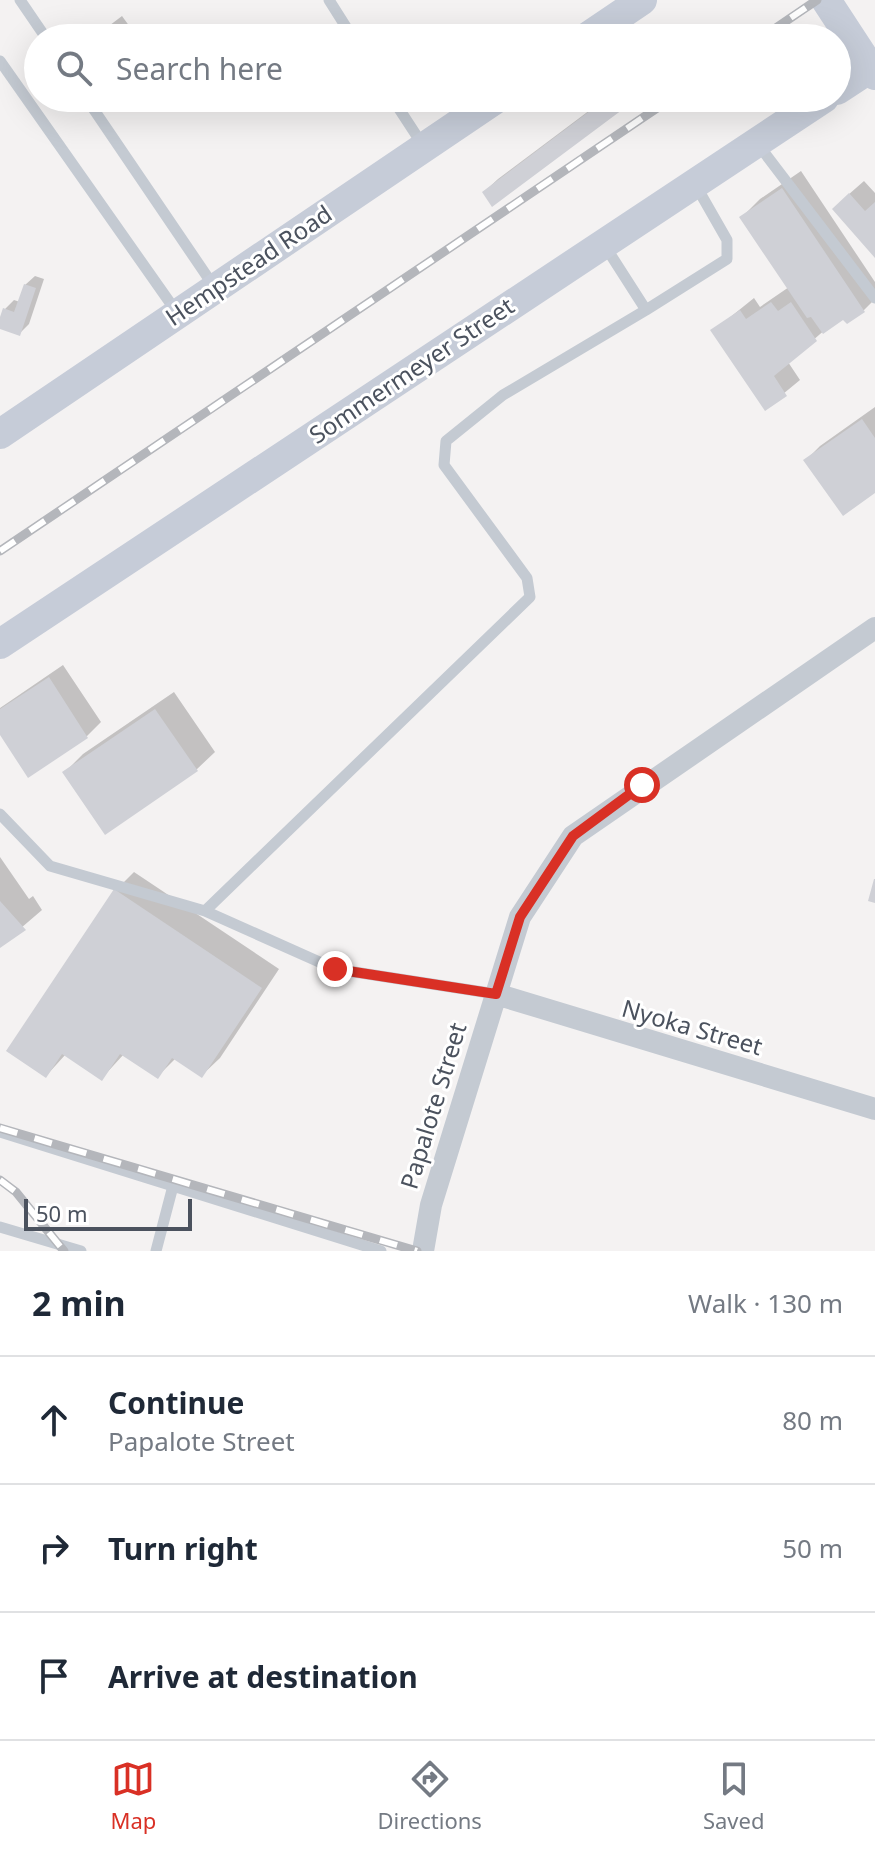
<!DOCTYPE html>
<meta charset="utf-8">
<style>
body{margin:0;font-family:"Noto Sans",sans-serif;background:#f6f6f7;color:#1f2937}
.scale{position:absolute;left:24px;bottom:20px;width:168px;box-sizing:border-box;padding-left:8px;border:4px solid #4b525e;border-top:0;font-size:22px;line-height:28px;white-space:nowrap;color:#4b525e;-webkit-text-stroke:6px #fff;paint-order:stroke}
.stop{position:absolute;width:24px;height:24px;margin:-18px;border:6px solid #d93025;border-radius:50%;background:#fff}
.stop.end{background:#d93025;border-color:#fff;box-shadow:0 2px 8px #0008}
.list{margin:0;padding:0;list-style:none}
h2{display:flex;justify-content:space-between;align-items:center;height:104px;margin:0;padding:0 32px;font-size:34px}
h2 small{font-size:26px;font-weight:400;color:#747a83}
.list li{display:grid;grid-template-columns:52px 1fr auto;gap:24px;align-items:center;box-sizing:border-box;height:128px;padding:0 32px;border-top:2px solid #e0e1e3}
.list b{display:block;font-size:30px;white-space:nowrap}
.list p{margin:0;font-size:26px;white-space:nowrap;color:#747a83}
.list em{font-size:26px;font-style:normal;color:#747a83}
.icon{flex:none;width:44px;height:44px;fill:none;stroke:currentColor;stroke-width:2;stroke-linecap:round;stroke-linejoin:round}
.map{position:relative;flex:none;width:875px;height:1251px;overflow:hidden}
.search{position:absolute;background:#fff;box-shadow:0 8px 32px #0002;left:24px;right:24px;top:24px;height:88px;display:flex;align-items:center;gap:20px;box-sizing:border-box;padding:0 28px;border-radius:44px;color:#747a83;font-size:30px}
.sheet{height:488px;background:#fff}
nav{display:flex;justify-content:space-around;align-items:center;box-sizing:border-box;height:112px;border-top:2px solid #e0e1e3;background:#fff;font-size:22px;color:#747a83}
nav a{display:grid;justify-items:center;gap:4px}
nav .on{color:#d93025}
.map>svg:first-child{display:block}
.shadow{fill:#0003}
.building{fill:#cfd0d6}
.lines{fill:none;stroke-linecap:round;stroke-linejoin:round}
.lane{stroke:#c4cad2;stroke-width:11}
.street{stroke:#c4cad2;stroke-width:22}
.secondary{stroke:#c6ccd8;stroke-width:30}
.rail-casing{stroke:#b4b6bb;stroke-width:9}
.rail{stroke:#fff;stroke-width:6;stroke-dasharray:18;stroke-linecap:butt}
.route{stroke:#d93025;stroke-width:10}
.labels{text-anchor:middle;stroke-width:6;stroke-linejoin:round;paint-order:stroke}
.street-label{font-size:24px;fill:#4b525e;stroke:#fff}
</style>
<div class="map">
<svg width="875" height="1251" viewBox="0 0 875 1251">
<rect width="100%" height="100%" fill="#f4f2f2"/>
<path class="shadow" d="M122 16 138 38H93Z
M606 98H634L484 192 498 179Z
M801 171 875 282V299L864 310 844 317 827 328 788 362 800 380 766 408 713 331 754 298 760 307 789 287 742 217 760 199Z
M864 181 875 193V255L848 195Z
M35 276 44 279 29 324 20 333 0 327 5 309 14 300 20 302 25 285Z
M875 407V490L806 460 820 446Z
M63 665 101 722 87 736 28 775 0 732V708Z
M174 692 215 752 196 770 65 772 83 754Z
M0 857 29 899 33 896 42 910 0 946Z
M134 872 279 969 220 1058 201 1076 176 1058 158 1076 124 1054 102 1078 66 1054 46 1076 116 890Z"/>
<path class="building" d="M112 24 122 38H93Z
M607 98H638L492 207 482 192Z
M782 188 865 312 847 324 843 320 823 334 811 317 807 318 739 217Z
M849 193 865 211 875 202V258L832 209Z
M24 284 36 288 20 336 0 329V317L3 308 14 312Z
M771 302 778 311 791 302 817 341 774 376 787 396 765 411 710 330 740 310 746 319Z
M862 419 875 438V493L843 516 803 460Z
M49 677 88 738 28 778 0 735V709Z
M155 709 198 771 105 835 62 772Z
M874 879H875V903L868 901Z
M114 889 262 988 202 1078 172 1058 158 1079 120 1054 102 1081 62 1054 46 1078 6 1051Z
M0 901 26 930 0 948Z"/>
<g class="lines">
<path class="lane" d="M20 0 46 38
M329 0 353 38
M0 61 178 314
M86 98 215 288
M392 98 424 147
M757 143 875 298
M605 246 646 310 727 259V240L695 184
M0 814 50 866 205 911 335 969 496 994
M205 911 530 597 527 578 444 465 446 441 503 395 646 310
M0 1132 381 1251
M0 1227 81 1251
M156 1251 173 1186"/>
<path class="street" d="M496 994 875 1109
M423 1251 431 1205 520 917 573 836 875 628"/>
<path class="secondary" d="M826 0 875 75
M586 38 642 0
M837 90 869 69
M0 434 497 98
M0 644 824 98"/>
<g class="rail-casing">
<path id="rail" d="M761 38 817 0
M0 551 672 98
M0 1128 417 1251
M0 1180 16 1192 64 1251"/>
</g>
<use href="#rail" class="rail"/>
</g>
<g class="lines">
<path class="route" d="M335 969 496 994 520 917 573 836 642 785"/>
</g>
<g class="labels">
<g class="street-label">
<text transform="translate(249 266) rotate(-34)" y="8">Hempstead Road</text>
<text transform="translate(412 371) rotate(-34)" y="8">Sommermeyer Street</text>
<text transform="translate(692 1028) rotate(16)" y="8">Nyoka Street</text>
<text transform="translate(434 1106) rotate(-73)" y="8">Papalote Street</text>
</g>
</g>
</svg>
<div class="scale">50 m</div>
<div class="stop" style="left:642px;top:785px"></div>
<div class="stop end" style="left:335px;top:969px"></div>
<div class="search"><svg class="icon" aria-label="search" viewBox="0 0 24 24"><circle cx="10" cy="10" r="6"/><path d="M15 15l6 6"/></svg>Search here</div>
</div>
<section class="sheet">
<h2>2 min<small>Walk · 130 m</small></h2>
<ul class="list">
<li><svg class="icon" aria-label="ahead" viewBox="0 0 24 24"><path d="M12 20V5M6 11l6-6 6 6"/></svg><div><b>Continue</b><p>Papalote Street</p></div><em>80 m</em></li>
<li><svg class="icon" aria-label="right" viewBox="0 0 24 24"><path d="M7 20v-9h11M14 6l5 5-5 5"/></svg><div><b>Turn right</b></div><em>50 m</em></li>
<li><svg class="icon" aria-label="arrive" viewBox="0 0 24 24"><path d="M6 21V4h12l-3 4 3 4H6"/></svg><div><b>Arrive at destination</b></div></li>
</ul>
</section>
<nav>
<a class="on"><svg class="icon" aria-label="map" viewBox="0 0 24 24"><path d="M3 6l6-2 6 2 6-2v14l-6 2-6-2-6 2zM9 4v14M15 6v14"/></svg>Map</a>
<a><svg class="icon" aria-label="directions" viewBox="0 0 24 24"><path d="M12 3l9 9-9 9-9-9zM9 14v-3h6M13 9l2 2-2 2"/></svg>Directions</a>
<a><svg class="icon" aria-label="saved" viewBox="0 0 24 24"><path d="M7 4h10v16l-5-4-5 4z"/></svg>Saved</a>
</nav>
